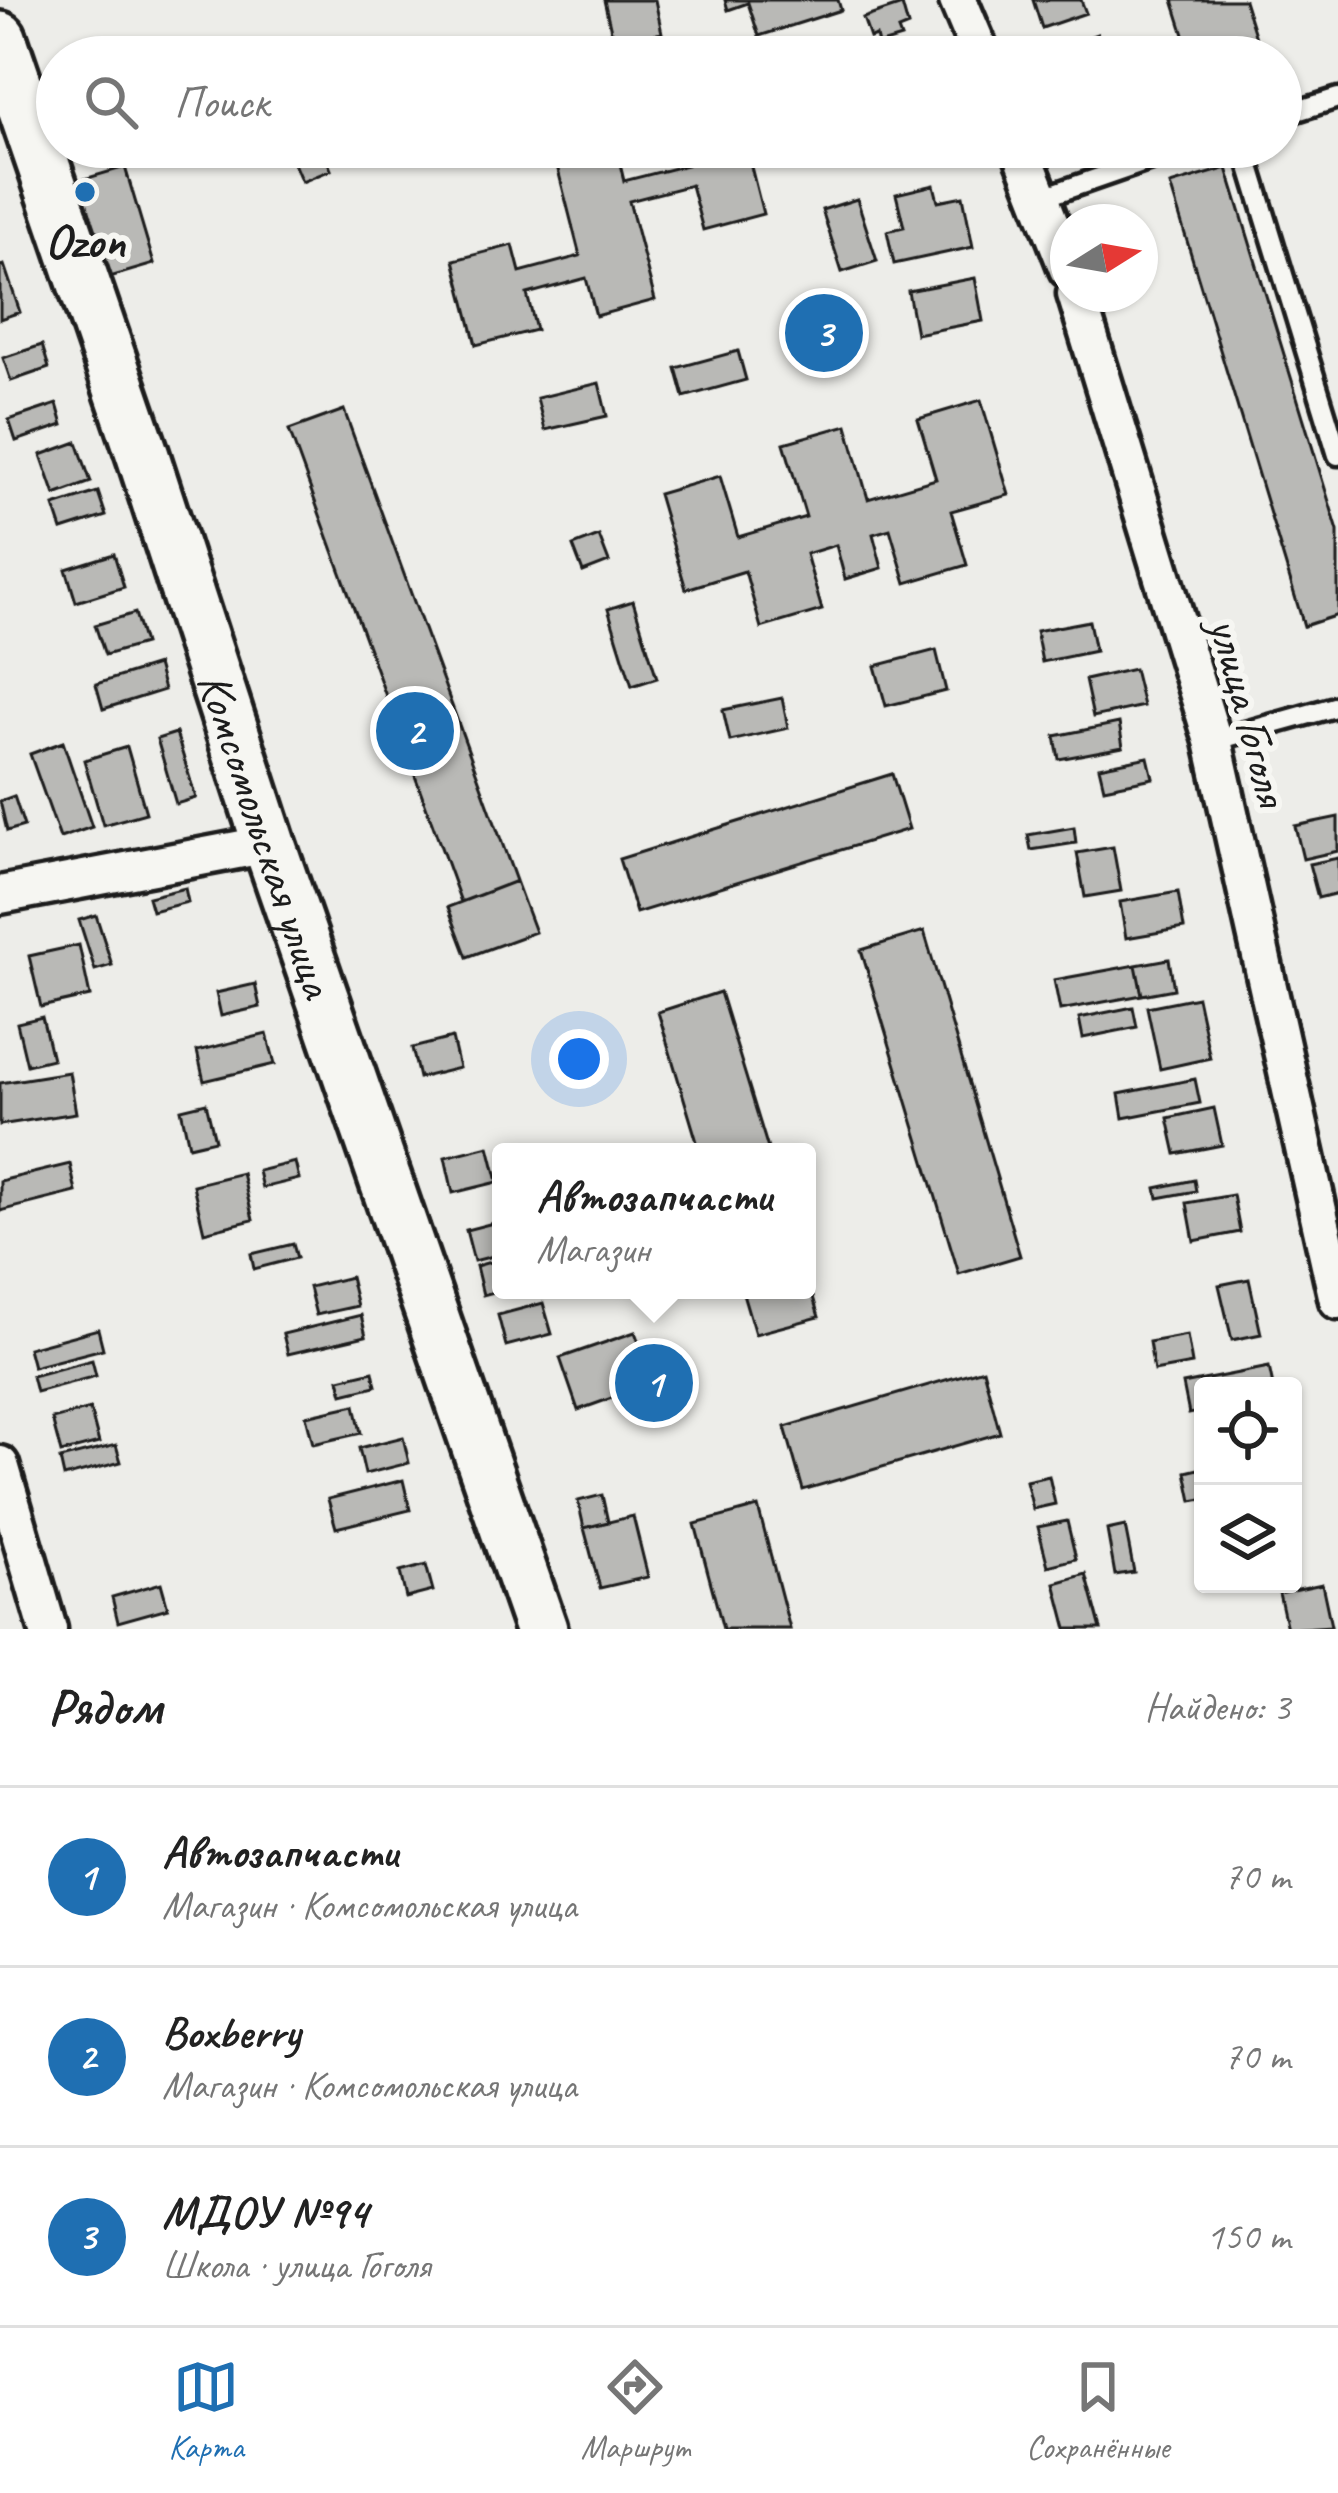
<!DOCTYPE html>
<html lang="ru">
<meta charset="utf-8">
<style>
body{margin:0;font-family:Caveat,sans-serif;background:#f2f2f2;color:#222}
.controls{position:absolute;right:36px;bottom:36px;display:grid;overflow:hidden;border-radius:12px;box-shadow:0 3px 9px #0004}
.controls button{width:108px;height:108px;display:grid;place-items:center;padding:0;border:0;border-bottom:3px solid #e0e0e0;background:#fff;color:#222;font:60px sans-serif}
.compass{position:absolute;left:1050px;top:204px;width:108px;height:108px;border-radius:50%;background:#fff;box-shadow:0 3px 9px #0004;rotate:79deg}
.you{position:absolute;left:579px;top:1059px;width:42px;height:42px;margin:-30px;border:9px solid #fff;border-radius:50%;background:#1a73e8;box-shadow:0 0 0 18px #1a73e833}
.badge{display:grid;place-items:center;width:78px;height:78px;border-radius:50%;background:#1f6fb2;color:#fff;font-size:39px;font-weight:700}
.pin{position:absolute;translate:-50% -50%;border:6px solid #fff;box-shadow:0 3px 12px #0006}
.popup{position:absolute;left:492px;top:1143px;width:324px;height:156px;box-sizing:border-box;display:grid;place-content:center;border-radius:12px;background:#fff;filter:drop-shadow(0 3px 9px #0005);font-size:39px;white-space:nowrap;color:#767676}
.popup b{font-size:45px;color:#222}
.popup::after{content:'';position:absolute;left:50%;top:100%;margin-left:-24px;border:24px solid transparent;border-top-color:#fff}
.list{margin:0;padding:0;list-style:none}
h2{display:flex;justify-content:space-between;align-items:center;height:156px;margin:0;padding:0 48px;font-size:51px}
h2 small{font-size:39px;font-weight:400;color:#767676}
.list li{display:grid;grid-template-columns:78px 1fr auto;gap:36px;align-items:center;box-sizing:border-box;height:180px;padding:0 48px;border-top:3px solid #e0e0e0}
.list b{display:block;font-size:45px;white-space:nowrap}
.list p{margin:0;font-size:39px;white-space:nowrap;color:#767676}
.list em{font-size:39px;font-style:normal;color:#767676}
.icon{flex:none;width:66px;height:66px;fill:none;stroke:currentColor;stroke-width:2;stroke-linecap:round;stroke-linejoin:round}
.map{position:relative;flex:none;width:1338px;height:1629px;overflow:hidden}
.search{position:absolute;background:#fff;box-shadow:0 3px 9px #0004;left:36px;right:36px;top:36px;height:132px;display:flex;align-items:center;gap:30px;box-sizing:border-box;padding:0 42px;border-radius:66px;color:#767676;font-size:45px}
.sheet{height:696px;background:#fff}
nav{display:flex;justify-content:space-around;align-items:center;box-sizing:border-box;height:168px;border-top:3px solid #e0e0e0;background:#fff;font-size:33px;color:#767676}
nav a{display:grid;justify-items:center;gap:6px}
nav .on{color:#1f6fb2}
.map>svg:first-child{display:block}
.building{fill:#b9b9b6;stroke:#1c1c1c;stroke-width:3}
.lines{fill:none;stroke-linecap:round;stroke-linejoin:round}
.lane-casing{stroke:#1c1c1c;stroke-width:27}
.street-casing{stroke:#1c1c1c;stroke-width:45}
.secondary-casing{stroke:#1c1c1c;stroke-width:60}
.lane{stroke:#f6f6f2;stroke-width:18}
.street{stroke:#f6f6f2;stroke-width:36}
.secondary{stroke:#f6f6f2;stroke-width:51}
.poi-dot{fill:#1f6fb2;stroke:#f6f6f2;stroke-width:4.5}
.labels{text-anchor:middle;stroke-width:12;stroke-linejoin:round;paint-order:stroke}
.poi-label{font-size:48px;font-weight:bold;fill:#1c1c1c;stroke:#f6f6f2}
.street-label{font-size:48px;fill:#1c1c1c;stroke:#f6f6f2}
</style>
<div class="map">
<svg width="1338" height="1629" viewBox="0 0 1338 1629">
<rect width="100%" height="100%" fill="#edede9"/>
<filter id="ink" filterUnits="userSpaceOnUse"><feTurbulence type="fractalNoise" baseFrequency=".00833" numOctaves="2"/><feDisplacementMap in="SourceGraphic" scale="24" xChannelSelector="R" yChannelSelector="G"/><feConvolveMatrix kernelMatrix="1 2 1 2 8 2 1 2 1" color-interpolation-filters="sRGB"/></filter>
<g filter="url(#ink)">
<path class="building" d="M604 0H655L662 33 646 36 649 54 617 57Z
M725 0H838L841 10 759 36 748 3 728 10Z
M1033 0H1081L1086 13 1042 28Z
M1173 0H1244L1262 57H1191Z
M902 5 908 26 898 30 901 38 878 45 876 36 870 38 863 18Z
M1097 34 1105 57H1035Z
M580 147H616L624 181 687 165 683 147H746L763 214 703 230 691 185 629 201 655 300 596 316 586 278 527 294 536 330 476 345 454 260 513 245 520 272 580 256 554 154Z
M323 150 331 170 302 182 293 161Z
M125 167 154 264 93 282 64 185Z
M1227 168 1338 531V615L1304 626 1170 185Z
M934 185 938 201 963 196 973 247 894 264 887 231 904 227 896 194Z
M857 199 877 261 842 272 822 210Z
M4 265 20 312 0 319V266Z
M975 278 983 321 916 334 908 291Z
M845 312 852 343 804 354 797 324Z
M42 345 49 368 11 381 3 358Z
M738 351 746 380 684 397 676 368Z
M599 383 607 416 545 430 537 398Z
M981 400 1009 495 951 511 967 565 906 583 890 529 873 534 882 568 845 579 836 545 806 554 822 610 761 628 745 571 686 589 658 494 720 476 738 537 806 517 784 443 847 425 868 499 936 479 918 419Z
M57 404 63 425 16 441 9 420Z
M344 410 516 881 461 902 289 430Z
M77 442 91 482 55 495 41 455Z
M98 492 106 516 62 530 54 506Z
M599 536 609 562 583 572 573 546Z
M114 554 124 587 76 602 66 569Z
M633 601 657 678 632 686 608 609Z
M135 613 144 644 105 655 95 625Z
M1089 621 1095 651 1042 662 1036 631Z
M936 650 946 691 886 706 875 666Z
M157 665 164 690 103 709 96 684Z
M1134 669 1143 706 1093 717 1085 680Z
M782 698 788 728 730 741 723 710Z
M1119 723 1123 747 1059 759 1055 736Z
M176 733 196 798 176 804 157 739Z
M63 742 92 827 60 838 30 754Z
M127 747 146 813 103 825 84 760Z
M1148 757 1153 778 1104 788 1099 767Z
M892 774 909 829 636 913 619 859Z
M14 796 24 826 7 831 0 801Z
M1338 817V851L1303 859 1295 826Z
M1074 827 1076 843 1031 850 1028 835Z
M1113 847 1121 891 1085 897 1077 853Z
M1338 858V893L1318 898 1309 864Z
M516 881 535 932 467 957 448 907Z
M185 888 188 902 152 911 148 897Z
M1178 892 1184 928 1126 938 1120 902Z
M96 915 112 965 95 970 79 920Z
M924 931 1020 1256 959 1274 861 950Z
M79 945 90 996 41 1007 29 956Z
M1169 959 1174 989 1142 995 1136 965Z
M1136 965 1142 995 1060 1010 1054 980Z
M255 984 260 1007 221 1016 216 993Z
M720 992 769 1152H700L658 1012Z
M1197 997 1210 1058 1160 1069 1147 1007Z
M1133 1007 1137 1027 1083 1038 1079 1018Z
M42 1017 52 1059 27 1065 17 1023Z
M267 1034 275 1064 204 1081 197 1051Z
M452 1038 459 1068 419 1078 412 1048Z
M69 1072 76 1113 0 1125V1083Z
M1195 1079 1200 1103 1123 1118 1119 1094Z
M206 1103 215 1140 189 1146 181 1109Z
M1214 1108 1222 1145 1176 1154 1168 1118Z
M489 1146 498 1182 453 1193 445 1157Z
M295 1162 299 1179 262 1188 258 1171Z
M70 1164 76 1192 0 1211V1181Z
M242 1173 253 1220 204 1232 193 1185Z
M1194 1180 1196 1191 1158 1198 1156 1188Z
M1233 1195 1240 1232 1194 1241 1187 1203Z
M501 1221V1254L474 1261 466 1230Z
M293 1244 297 1258 254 1269 251 1254Z
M501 1259V1290L483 1295 476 1266Z
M350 1277 357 1306 316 1315 309 1287Z
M807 1277 819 1317 755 1334 742 1290H807Z
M1249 1279 1261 1334 1232 1340 1219 1285Z
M543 1303 552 1334 506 1346 498 1315Z
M361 1315 366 1336 288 1354 283 1334Z
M98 1329 103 1349 33 1367 28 1348Z
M635 1332 654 1383 578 1410 560 1358Z
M1187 1335 1192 1364 1154 1371 1149 1342Z
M92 1360 96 1376 36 1392 32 1376Z
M1269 1367 1273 1386H1203V1411L1189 1414 1183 1384Z
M983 1369 1000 1433 803 1490 785 1427Z
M373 1371 376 1386 343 1394 339 1379Z
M355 1405 361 1433 313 1444 306 1416Z
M90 1409 99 1443 61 1453 52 1419Z
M403 1437 409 1463 365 1474 359 1448Z
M116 1445 121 1462 64 1477 60 1459Z
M1203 1468V1499L1192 1501 1186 1472Z
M1049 1476 1055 1504 1033 1509 1026 1481Z
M403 1480 410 1510 336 1528 328 1499Z
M602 1495 608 1522 584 1528 578 1501Z
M758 1507 790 1629H723L695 1524Z
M633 1516 648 1577 600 1588 584 1528Z
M1067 1521 1076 1559 1048 1566 1038 1527Z
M1125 1526 1134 1572 1115 1575 1107 1530Z
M426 1565 433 1591 406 1598 400 1572Z
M1086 1574 1101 1629H1067L1055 1583Z
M161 1583 168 1608 118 1622 112 1597Z
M1322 1584 1331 1626 1287 1629 1279 1593Z"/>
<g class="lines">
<g class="lane-casing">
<path id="lane" d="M1281 116 1338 98
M1244 147 1338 455
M1041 198 1188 147
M1213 741 1338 706"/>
</g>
<g class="street-casing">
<path id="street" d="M958 0 982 57
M1020 147 1068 269
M1076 294 1213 741 1338 1300
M0 895 269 844
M0 1465 48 1629"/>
</g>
<g class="secondary-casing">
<g id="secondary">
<path id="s1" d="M0 38 143 456 269 844 541 1629"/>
</g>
</g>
<use href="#lane" class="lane"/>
<use href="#street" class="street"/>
<use href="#secondary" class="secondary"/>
</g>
</g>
<circle class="poi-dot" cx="85" cy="192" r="12"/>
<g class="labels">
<g class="poi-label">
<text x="85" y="257">Ozon</text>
</g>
<g class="street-label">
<text transform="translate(1250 711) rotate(75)" y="17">улица Гоголя</text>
<text dy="17" stroke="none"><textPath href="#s1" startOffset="840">Комсомольская улица</textPath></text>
</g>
</g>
</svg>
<div class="controls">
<button><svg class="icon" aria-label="locate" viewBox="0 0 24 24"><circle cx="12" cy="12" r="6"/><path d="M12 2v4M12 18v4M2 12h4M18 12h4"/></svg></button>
<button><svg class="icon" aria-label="layers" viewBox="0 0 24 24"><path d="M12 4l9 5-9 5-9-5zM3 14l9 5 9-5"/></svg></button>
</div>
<svg class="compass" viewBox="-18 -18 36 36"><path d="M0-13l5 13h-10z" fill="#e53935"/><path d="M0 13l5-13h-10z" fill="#767676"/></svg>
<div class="you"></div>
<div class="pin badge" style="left:654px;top:1383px">1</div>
<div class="popup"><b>Автозапчасти</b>Магазин</div>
<div class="pin badge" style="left:415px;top:731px">2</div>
<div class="pin badge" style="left:824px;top:333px">3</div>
<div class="search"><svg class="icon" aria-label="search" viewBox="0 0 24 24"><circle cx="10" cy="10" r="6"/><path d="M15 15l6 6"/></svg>Поиск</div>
</div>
<section class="sheet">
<h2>Рядом<small>Найдено: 3</small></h2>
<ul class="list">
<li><span class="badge">1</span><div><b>Автозапчасти</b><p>Магазин · Комсомольская улица</p></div><em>70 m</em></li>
<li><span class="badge">2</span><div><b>Boxberry</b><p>Магазин · Комсомольская улица</p></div><em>70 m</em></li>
<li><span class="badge">3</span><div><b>МДОУ №94</b><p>Школа · улица Гоголя</p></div><em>150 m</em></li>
</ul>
</section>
<nav>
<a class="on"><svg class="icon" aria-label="map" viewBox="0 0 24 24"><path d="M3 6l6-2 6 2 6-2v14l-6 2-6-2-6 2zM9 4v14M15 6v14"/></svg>Карта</a>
<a><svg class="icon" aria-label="directions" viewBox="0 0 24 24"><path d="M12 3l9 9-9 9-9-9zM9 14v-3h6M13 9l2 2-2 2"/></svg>Маршрут</a>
<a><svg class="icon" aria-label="saved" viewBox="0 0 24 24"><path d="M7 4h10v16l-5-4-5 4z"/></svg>Сохранённые</a>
</nav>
